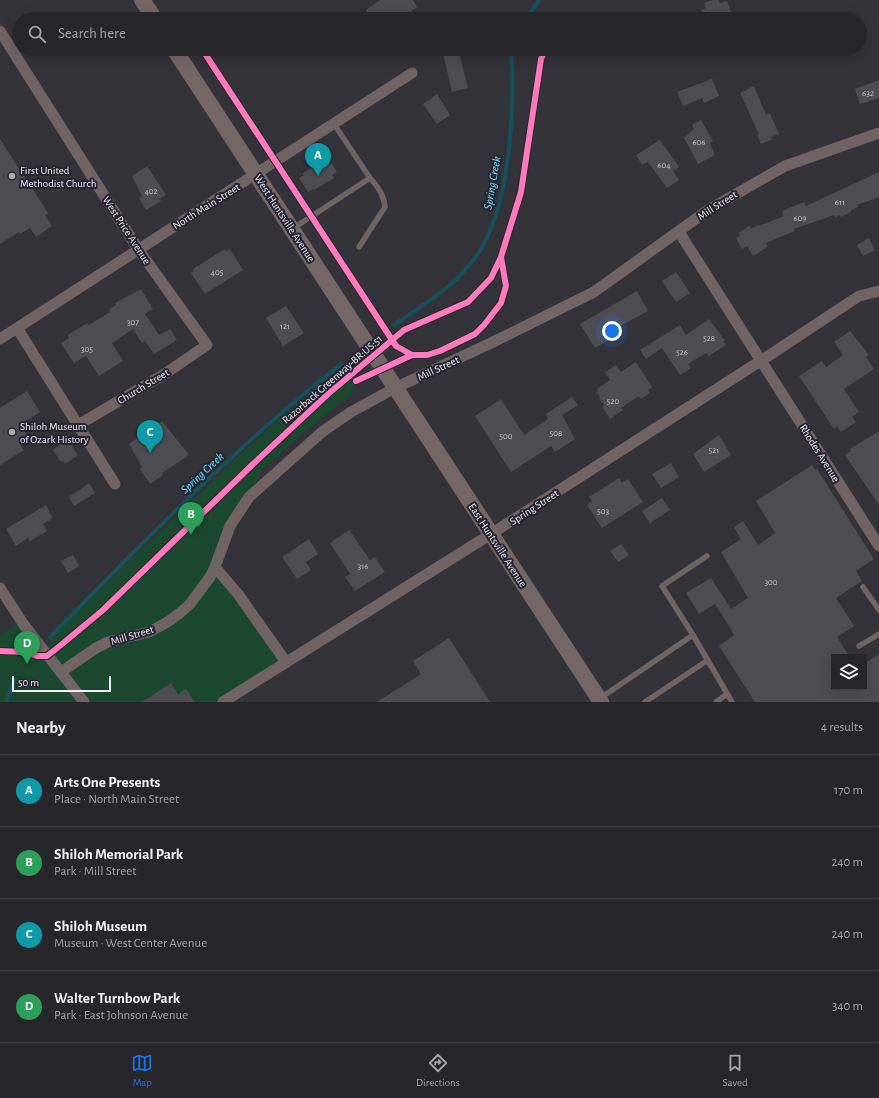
<!DOCTYPE html>
<meta charset="utf-8">
<style>
body{margin:0;font-family:"Alegreya Sans",sans-serif;background:#2f2e33;color:#f1f3f6}
.controls{position:absolute;right:12px;bottom:12px;display:grid;overflow:hidden;border-radius:0px;box-shadow:0 4px 16px #0002}
.controls button{width:36px;height:36px;display:grid;place-items:center;padding:0;border:0;border-bottom:1px solid #434347;background:#27262b;color:#f1f3f6;font:20px sans-serif}
.scale{position:absolute;left:12px;bottom:10px;width:99px;box-sizing:border-box;padding-left:4px;border:2px solid #eeedf5;border-top:0;font-size:11px;line-height:14px;white-space:nowrap;color:#eeedf5;-webkit-text-stroke:3px #282632;paint-order:stroke}
.you{position:absolute;left:612px;top:331px;width:14px;height:14px;margin:-10px;border:3px solid #fff;border-radius:50%;background:#1a73e8;box-shadow:0 0 0 6px #1a73e833}
.badge{display:grid;place-items:center;width:26px;height:26px;border-radius:50%;background:#1a73e8;color:#fff;font-size:13px;font-weight:700}
.pin{position:absolute;translate:-50% -33px;filter:drop-shadow(0 1px 2px #0008)}
.pin::after{content:'';position:absolute;top:21px;width:14px;height:12px;background:inherit;clip-path:polygon(0 0,100% 0,50% 100%)}
.list{margin:0;padding:0;list-style:none}
h2{display:flex;justify-content:space-between;align-items:center;height:52px;margin:0;padding:0 16px;font-size:17px}
h2 small{font-size:13px;font-weight:400;color:#a4a5a9}
.list li{display:grid;grid-template-columns:26px 1fr auto;gap:12px;align-items:center;box-sizing:border-box;height:72px;padding:0 16px;border-top:1px solid #434347}
.list b{display:block;font-size:15px;white-space:nowrap}
.list p{margin:0;font-size:13px;white-space:nowrap;color:#a4a5a9}
.list em{font-size:13px;font-style:normal;color:#a4a5a9}
.icon{flex:none;width:22px;height:22px;fill:none;stroke:currentColor;stroke-width:2;stroke-linecap:round;stroke-linejoin:round}
.map{position:relative;flex:none;width:879px;height:702px;overflow:hidden}
.search{position:absolute;background:#27262b;box-shadow:0 4px 16px #0002;left:12px;right:12px;top:12px;height:44px;display:flex;align-items:center;gap:10px;box-sizing:border-box;padding:0 14px;border-radius:22px;color:#a4a5a9;font-size:15px}
.sheet{height:340px;background:#27262b}
nav{display:flex;justify-content:space-around;align-items:center;box-sizing:border-box;height:56px;border-top:1px solid #434347;background:#27262b;font-size:11px;color:#a4a5a9}
nav a{display:grid;justify-items:center;gap:2px}
nav .on{color:#1a73e8}
.map>svg:first-child{display:block}
.green{fill:#1c4830}
.lines{fill:none;stroke-linecap:round;stroke-linejoin:round}
.stream{stroke:#16515d;stroke-width:4}
.building{fill:#4e4d52}
.lane{stroke:#706564;stroke-width:5.5}
.street{stroke:#706564;stroke-width:11}
.secondary{stroke:#756765;stroke-width:16}
.cycleway-casing{stroke:#282632;stroke-width:8}
.cycleway{stroke:#fd7abc;stroke-width:6}
.poi-dot{fill:#adacb3;stroke:#282632;stroke-width:1.5}
.labels{text-anchor:middle;stroke-width:4;stroke-linejoin:round;paint-order:stroke}
.number-label{font-size:9px;fill:#c6c5cc}
.poi-label{font-size:11px;fill:#eeedf5;stroke:#282632;text-anchor:start}
.street-label{font-size:11px;fill:#eeedf5;stroke:#282632}
.water-label{font-size:12px;font-style:italic;fill:#6ee2fc;stroke:#282632}
</style>
<div class="map">
<svg width="879" height="702" viewBox="0 0 879 702">
<rect width="100%" height="100%" fill="#343339"/>
<path class="green" d="M330 374 349 376 356 381 350 396 315 423 263 469 215 567 286 662 223 702H0V635L21 621 47 655 50 637 244 451Z"/>
<g class="lines">
<path class="stream" d="M526 19 539 0
M394 325C423 305 454 287 475 258 511 209 515 108 511 49
M50 637C143 542 236 446 341 364
M6 702 14 680"/>
</g>
<path class="building" d="M380 0H413L417 7 400 19H372L366 10Z
M713 0H719L720 3 727 1 734 19H705L701 10 706 8 704 3Z
M442 49H458L468 88 452 92Z
M712 79 719 96 704 103 702 98 683 106 677 92Z
M879 80V98L860 104 855 89Z
M754 86 766 115 770 113 779 134 771 137 773 139 761 144 757 135 759 134 740 93Z
M437 94 450 115 437 124 423 104Z
M701 120 713 141 710 143 715 155 698 164 684 138 694 129 692 125Z
M0 139 48 213 45 215 52 226 36 237 30 228 20 234 19 232 0 244Z
M660 140 679 167 673 171 679 180 667 188 648 162 642 165 636 155Z
M329 159 337 172 332 175 334 178 314 190 313 189 308 192 299 178 304 175 302 174 323 160 324 162Z
M147 166 166 195 159 199 161 201 146 210 139 198 142 196 132 176Z
M879 172V197L857 205 858 207 851 210V212L841 217 840 215 835 218 834 215 794 229 795 231 766 243 768 247 753 256 747 246 742 249 736 238 740 236 738 233 749 226 751 229 759 225V226L784 216 782 211 804 202 806 206Z
M869 238 875 250 863 256 857 245Z
M225 249 226 251 230 249 243 270 205 294 191 273 194 271 193 269Z
M676 272 690 293 676 302 662 281Z
M141 289 153 309 145 314 159 335 170 329 177 340 154 354 145 341 142 343 133 329 112 343 123 361 99 376 86 356 74 363 61 343 69 338 68 335 87 323 89 325 110 312 109 309 116 305 115 303Z
M637 291 648 311 607 333 611 339 595 348 580 324Z
M286 306 304 333 283 346 266 318Z
M709 319 725 341H723L726 345 709 356 706 353 688 364 691 368 680 375 662 348 646 359 640 350 680 325 686 335Z
M850 331 869 355 866 357 874 369 844 389 859 412 852 417 856 422 841 432 837 426 834 429 799 376 822 361 826 367 843 355 834 342Z
M636 362 652 387 648 390 650 393 641 399 639 396 621 408 623 410 610 419 603 408 604 406 599 398 600 397 597 392 598 391 597 389 610 380 605 372 616 365 621 372Z
M27 391 40 412 20 425 29 438 20 444 24 450 0 465V408Z
M572 397 578 405 562 415 575 439 555 452 551 446 511 472 475 416 501 399 524 435 548 419 546 414Z
M162 421 189 455 162 473 163 475 150 484 140 469 142 467 129 444Z
M879 431V505L845 455 851 451 850 449Z
M719 435 731 455 704 472 693 454Z
M67 439 78 455 65 464 63 461 61 462 53 450Z
M671 463 679 477 661 488 652 474Z
M812 465 815 470 817 469 874 559 856 571 862 581 836 598 854 626 837 637 850 657H834V687H864V664L879 654V702H755L719 646 734 635 726 621 715 604 699 614 686 593 711 578 731 609 748 598 721 552 741 539 734 527 743 521 758 545 775 533 756 501Z
M619 478 622 483 628 479 643 502 602 528 587 505 592 501 589 497Z
M89 483 95 493 74 506 69 497Z
M662 498 670 510 650 523 642 511Z
M46 505 53 518 43 524 47 531 30 541 28 538 16 546 6 529Z
M349 530 370 560 375 557 385 572 355 591 345 577 350 574 330 543Z
M309 539 318 554 306 562 311 570 297 579 282 557Z
M621 544 629 555 618 562 610 551Z
M73 555 79 566 68 573 61 561Z
M449 638 490 702H377L421 674 413 661Z
M171 683 178 694 186 689 195 702H142Z"/>
<g class="lines">
<path class="lane" d="M292 229 370 178 334 124
M359 247 385 207C384 195 378 187 370 178
M863 587 879 610
M693 635 662 586 707 556
M859 646 879 634
M599 699 693 635 732 702
M645 702 708 660
M716 702 727 694"/>
<path class="street" d="M0 31 138 249 207 345 163 375 78 425
M679 232 879 546
M17 328 115 484
M0 339 412 73
M215 567 238 594 286 662
M0 588 24 625 84 702
M61 672 96 648 108 642 149 632 166 623 180 613 190 604 210 577 215 567 230 526 249 497 322 432 351 412 395 388 491 343 594 292 708 210 785 166 879 133
M223 702 491 534 762 360 859 296 879 291"/>
<path class="secondary" d="M142 0 155 19
M174 49 601 702"/>
<g class="cycleway-casing">
<path id="cycleway" d="M202 49 396 346 412 355
M356 381 412 355H427L440 351 475 334 484 325 501 303 506 286 501 257
M0 651 24 652 38 656H47L61 645 103 610 251 466 328 394 404 330 468 302 491 278 501 257 521 192 541 59 546 49"/>
</g>
<use href="#cycleway" class="cycleway"/>
</g>
<g class="poi-dot">
<circle cx="12" cy="176" r="4"/>
<circle cx="12" cy="432" r="4"/>
</g>
<g class="labels">
<g class="number-label">
<text x="868" y="96">632</text>
<text x="699" y="145">606</text>
<text x="664" y="168">604</text>
<text x="151" y="194">402</text>
<text x="840" y="205">611</text>
<text x="800" y="221">609</text>
<text x="217" y="275">405</text>
<text x="133" y="325">307</text>
<text x="285" y="329">121</text>
<text x="709" y="341">528</text>
<text x="87" y="352">305</text>
<text x="682" y="355">526</text>
<text x="613" y="404">520</text>
<text x="556" y="436">508</text>
<text x="506" y="439">500</text>
<text x="714" y="453">521</text>
<text x="603" y="514">503</text>
<text x="363" y="569">316</text>
<text x="771" y="585">300</text>
</g>
<g class="poi-label">
<text x="20" y="174">First United<tspan x="20" dy="13">Methodist Church</tspan></text>
<text x="20" y="430">Shiloh Museum<tspan x="20" dy="13">of Ozark History</tspan></text>
</g>
<g class="street-label">
<text transform="translate(717 205) rotate(-33)" y="4">Mill Street</text>
<text transform="translate(206 206) rotate(-32)" y="4">North Main Street</text>
<text transform="translate(285 218) rotate(57)" y="4">West Huntsville Avenue</text>
<text transform="translate(127 230) rotate(57)" y="4">West Price Avenue</text>
<text transform="translate(438 368) rotate(-25)" y="4">Mill Street</text>
<text transform="translate(332 379) rotate(-41)" y="4">Razorback Greenway-BR:US:51</text>
<text transform="translate(143 386) rotate(-31)" y="4">Church Street</text>
<text transform="translate(820 453) rotate(58)" y="4">Rhodes Avenue</text>
<text transform="translate(534 507) rotate(-33)" y="4">Spring Street</text>
<text transform="translate(498 545) rotate(57)" y="4">East Huntsville Avenue</text>
<text transform="translate(132 635) rotate(-17)" y="4">Mill Street</text>
</g>
<g class="water-label">
<text transform="translate(492 183) rotate(-80)" y="4">Spring Creek</text>
<text transform="translate(202 473) rotate(-43)" y="4">Spring Creek</text>
</g>
</g>
</svg>
<div class="controls">
<button><svg class="icon" aria-label="layers" viewBox="0 0 24 24"><path d="M12 4l9 5-9 5-9-5zM3 14l9 5 9-5"/></svg></button>
</div>
<div class="scale">50 m</div>
<div class="you"></div>
<div class="pin badge" style="left:318px;top:176px;background:#0f9aa8">A</div>
<div class="pin badge" style="left:191px;top:535px;background:#2e9e5b">B</div>
<div class="pin badge" style="left:150px;top:453px;background:#0f9aa8">C</div>
<div class="pin badge" style="left:27px;top:664px;background:#2e9e5b">D</div>
<div class="search"><svg class="icon" aria-label="search" viewBox="0 0 24 24"><circle cx="10" cy="10" r="6"/><path d="M15 15l6 6"/></svg>Search here</div>
</div>
<section class="sheet">
<h2>Nearby<small>4 results</small></h2>
<ul class="list">
<li><span class="badge" style="background:#0f9aa8">A</span><div><b>Arts One Presents</b><p>Place · North Main Street</p></div><em>170 m</em></li>
<li><span class="badge" style="background:#2e9e5b">B</span><div><b>Shiloh Memorial Park</b><p>Park · Mill Street</p></div><em>240 m</em></li>
<li><span class="badge" style="background:#0f9aa8">C</span><div><b>Shiloh Museum</b><p>Museum · West Center Avenue</p></div><em>240 m</em></li>
<li><span class="badge" style="background:#2e9e5b">D</span><div><b>Walter Turnbow Park</b><p>Park · East Johnson Avenue</p></div><em>340 m</em></li>
</ul>
</section>
<nav>
<a class="on"><svg class="icon" aria-label="map" viewBox="0 0 24 24"><path d="M3 6l6-2 6 2 6-2v14l-6 2-6-2-6 2zM9 4v14M15 6v14"/></svg>Map</a>
<a><svg class="icon" aria-label="directions" viewBox="0 0 24 24"><path d="M12 3l9 9-9 9-9-9zM9 14v-3h6M13 9l2 2-2 2"/></svg>Directions</a>
<a><svg class="icon" aria-label="saved" viewBox="0 0 24 24"><path d="M7 4h10v16l-5-4-5 4z"/></svg>Saved</a>
</nav>
